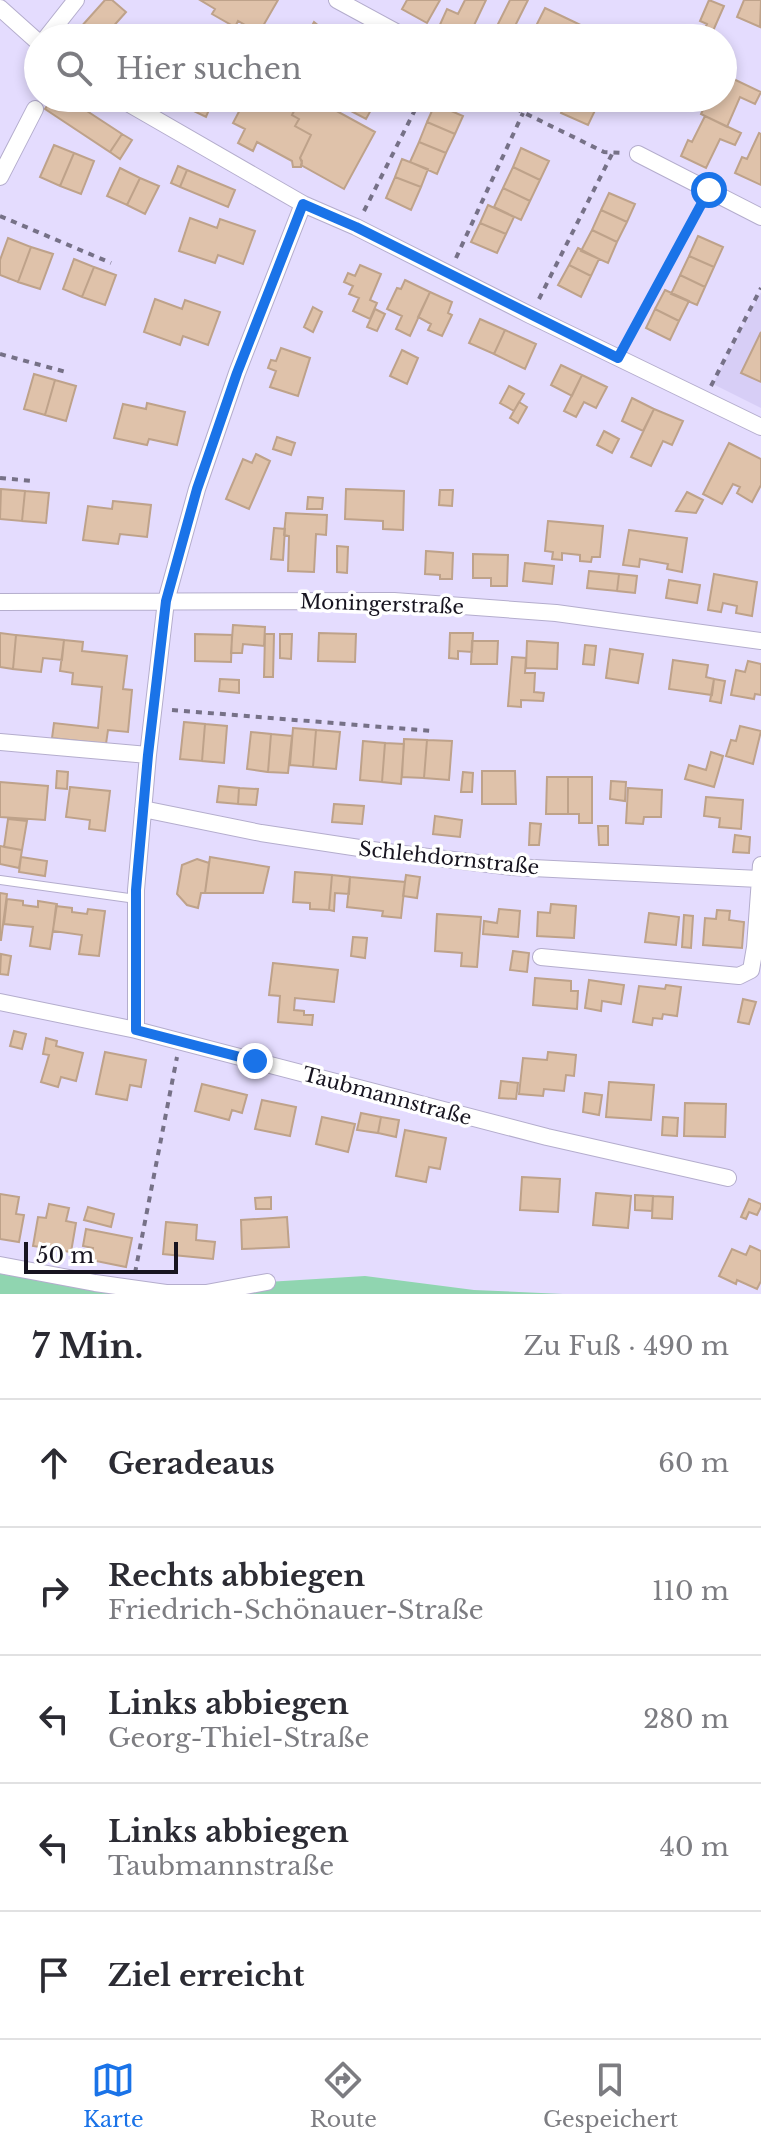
<!DOCTYPE html>
<html lang="de">
<meta charset="utf-8">
<style>
body{margin:0;font-family:"Libre Baskerville",serif;background:#f7f7f7;color:#2b2b33}
.scale{position:absolute;left:24px;bottom:20px;width:154px;box-sizing:border-box;padding-left:8px;border:4px solid #171420;border-top:0;font-size:22px;line-height:28px;white-space:nowrap;color:#171420;-webkit-text-stroke:6px #fff;paint-order:stroke}
.stop{position:absolute;width:24px;height:24px;margin:-18px;border:6px solid #1a73e8;border-radius:50%;background:#fff}
.stop.end{background:#1a73e8;border-color:#fff;box-shadow:0 2px 8px #0008}
.list{margin:0;padding:0;list-style:none}
h2{display:flex;justify-content:space-between;align-items:center;height:104px;margin:0;padding:0 32px;font-size:34px}
h2 small{font-size:26px;font-weight:400;color:#7c7c81}
.list li{display:grid;grid-template-columns:52px 1fr auto;gap:24px;align-items:center;box-sizing:border-box;height:128px;padding:0 32px;border-top:2px solid #e1e1e2}
.list b{display:block;font-size:30px;white-space:nowrap}
.list p{margin:0;font-size:26px;white-space:nowrap;color:#7c7c81}
.list em{font-size:26px;font-style:normal;color:#7c7c81}
.icon{flex:none;width:44px;height:44px;fill:none;stroke:currentColor;stroke-width:2;stroke-linecap:round;stroke-linejoin:round}
.map{position:relative;flex:none;width:761px;height:1294px;overflow:hidden}
.search{position:absolute;background:#fff;box-shadow:0 4px 12px #0003;left:24px;right:24px;top:24px;height:88px;display:flex;align-items:center;gap:20px;box-sizing:border-box;padding:0 28px;border-radius:44px;color:#7c7c81;font-size:30px}
.sheet{height:744px;background:#fff}
nav{display:flex;justify-content:space-around;align-items:center;box-sizing:border-box;height:112px;border-top:2px solid #e1e1e2;background:#fff;font-size:22px;color:#7c7c81}
nav a{display:grid;justify-items:center;gap:4px}
nav .on{color:#1a73e8}
.map>svg:first-child{display:block}
.built{fill:#d7cef6}
.green{fill:#90d5b0}
.building{fill:#dfc2aa;stroke:#bea28a;stroke-width:2}
.lines{fill:none;stroke-linecap:round;stroke-linejoin:round}
.service-casing{stroke:#b4adcd;stroke-width:10}
.minor-casing{stroke:#b4adcd;stroke-width:18}
.path{stroke:#767187;stroke-width:4;stroke-dasharray:6 6;stroke-linecap:butt}
.service{stroke:#fff;stroke-width:8}
.minor{stroke:#fff;stroke-width:16}
.route{stroke:#1a73e8;stroke-width:10}
.labels{text-anchor:middle;stroke-width:7;stroke-linejoin:round;paint-order:stroke}
.street-label{font-size:20px;fill:#171420;stroke:#fff}
</style>
<div class="map">
<svg width="761" height="1294" viewBox="0 0 761 1294">
<rect width="100%" height="100%" fill="#e4dcfe"/>
<path class="built" d="M761 292V408L713 384Z"/>
<path class="green" d="M0 1265 166 1293 267 1282 365 1276 474 1290 563 1294H0Z"/>
<path class="building" d="M105 0H112L126 12 103 38H92L80 28Z
M200 0H278L259 33 238 21 235 27 212 14 215 9Z
M407 0H440L427 23 402 9Z
M465 0H486L468 38H457L438 29 447 9 458 14Z
M510 0H528L509 38H491Z
M709 0 724 6 713 31 705 28 707 24 700 21Z
M744 0H761L760 27 737 17Z
M545 8 587 28 583 38H575L561 31 557 38H525L528 32 532 34Z
M314 22 325 31 321 38H305Z
M725 75 761 92 755 104 740 97 727 127 701 114 708 99 713 101 714 98H723V80Z
M52 98H67L122 134 110 152 45 109Z
M169 98H214L206 117 169 99Z
M246 98H293L299 101 292 115 299 119 295 126 311 135 300 158 302 163 301 167H293L292 161 257 142 253 151 238 143 245 129 233 123Z
M301 98H313L375 132 344 189 301 165 302 161 300 158 311 135 295 126 299 119 292 115Z
M568 98H601L588 125 561 113Z
M356 102 371 110 366 119 351 111Z
M435 104 463 116 455 134 427 122Z
M705 116 741 133 735 145 720 139 706 168 681 156 688 140 692 142Z
M427 122 455 134 446 153 419 142Z
M759 133 761 134V185L735 173 742 157 747 159Z
M122 134 132 140 120 159 110 152Z
M419 142 446 153 437 174 410 162Z
M54 145 74 153 60 186 40 177Z
M521 148 549 161 540 180 513 167Z
M74 153 94 161 81 194 60 186Z
M402 159 428 169 421 187 395 177Z
M178 166 187 170 180 187 171 183Z
M513 167 540 180 530 201 503 188Z
M120 168 140 178 127 205 107 196Z
M187 170 235 190 228 207 180 187Z
M395 177 421 187 411 210 386 198Z
M140 178 159 186 145 214 127 205Z
M503 188 530 201 521 220 494 207Z
M609 193 635 204 627 222 601 210Z
M488 205 514 217 506 234 480 223Z
M601 210 627 222 617 242 592 230Z
M190 218 217 228 220 219 255 231 243 264 218 255 215 263 179 251Z
M480 223 506 234 497 253 471 242Z
M592 230 617 242 608 263 581 251Z
M698 236 723 247 714 267 689 256Z
M8 238 31 247 18 282 0 275V260Z
M31 247 53 254 40 289 18 282Z
M578 248 599 259 591 276 569 265Z
M689 256 714 267 705 287 680 275Z
M74 259 94 267 82 297 63 289Z
M360 265 381 274 370 300 377 303 370 319 353 311 359 298 349 294 353 286 344 282 348 273 355 276Z
M569 265 591 276 581 297 558 285Z
M94 267 116 275 105 305 82 297Z
M680 275 705 287 697 305 671 294Z
M405 280 430 292 410 336 396 329 402 316 387 309 397 288 401 289Z
M665 290 689 301 679 321 655 309Z
M430 292 452 302 448 313 452 315 442 336 428 330 431 324 418 317Z
M155 299 182 309 185 300 220 312 208 345 183 336 180 345 144 332Z
M313 307 322 312 313 332 304 327Z
M375 309 385 314 377 331 367 327Z
M655 309 679 321 670 340 646 328Z
M480 319 505 330 494 354 469 343Z
M505 330 536 344 525 369 494 354Z
M761 332V382L741 373Z
M281 348 310 358 298 396 270 387 276 371 268 368 271 360 276 361Z
M402 350 418 358 407 384 390 376Z
M561 365 582 375 572 396 551 385Z
M34 374 55 380 45 415 24 409Z
M582 375 607 387 596 408 584 402 576 417 564 411Z
M55 380 76 386 66 421 45 415Z
M509 386 524 394 514 411 500 403Z
M632 398 654 409 643 431 622 421Z
M519 402 527 407 518 423 510 418Z
M147 403 185 412 177 445 149 439 147 445 114 438 123 404 146 409Z
M654 409 683 421 672 445 663 441 651 466 631 457Z
M604 431 619 439 612 453 597 445Z
M277 437 295 443 291 455 273 449Z
M729 443 761 459V485L752 502 737 493 740 487 733 484 722 504 703 494Z
M256 454 270 461 249 509 226 499 243 459 252 463Z
M1 489 25 491 22 521 0 519Z
M346 489 404 491 403 530 383 529V521L345 519Z
M440 490H453L452 506 439 505Z
M25 491 49 493 46 523 22 521Z
M687 492 703 500 696 513 676 511Z
M308 497 323 498 322 509H307Z
M113 501 151 505 147 537 120 534 118 544 83 540 88 506 112 509Z
M286 513 327 515 326 535 316 534 314 572 288 571 289 536 284 535Z
M548 521 603 526 600 557H592L591 562 580 561V555L562 553V560L552 559 553 552 545 551Z
M274 528 285 529 283 560 271 559Z
M629 530 687 538 682 572 667 569 668 564 640 559 639 567 623 565Z
M337 546 348 547 347 573 337 572Z
M426 551 453 553 452 579H440V575L425 574Z
M473 554 508 555 507 586H491V578H473Z
M525 563 554 566 552 584 523 581Z
M589 571 619 574 617 591 587 588Z
M619 574 637 576 635 593 617 591Z
M714 574 757 582 752 616 736 613 737 606 723 603 721 612 708 610Z
M669 580 700 585 697 603 666 598Z
M233 625 265 627 264 646 243 644 242 653H231Z
M0 633 16 635 13 669 0 667Z
M319 633 356 634 355 662 318 661Z
M450 633H473L472 652 458 651V659L449 658Z
M195 634 232 635 231 662 195 661Z
M265 634H274L273 677H264Z
M280 634H292L291 659 280 658Z
M16 635 64 640 62 660 43 658 41 672 13 669Z
M64 640 83 642 82 651 127 656 123 689 132 690 128 732 108 730 106 744 52 738 54 723 98 728 102 687 72 684 73 673 60 671Z
M472 641H498L497 664H471Z
M527 641 558 643 557 669 526 668Z
M585 645 596 646 594 665 583 664Z
M610 649 643 654 638 683 606 678Z
M512 657 526 658 525 673H535L534 692 544 693 543 701 521 700V707L508 706Z
M673 660 708 665 706 677 714 679 712 695 669 689Z
M748 661 761 664V695L755 694 754 699 731 695 736 670 745 672Z
M220 679 239 680V693L219 691Z
M714 679 725 681 721 703 710 701Z
M184 722 205 724 202 761 180 759Z
M205 724 227 726 224 763 202 761Z
M740 726 761 731 753 764 726 756 731 740 736 741Z
M293 728 316 730 313 767 290 765Z
M316 730 340 732 336 769 313 767Z
M251 732 271 734 268 772 247 769Z
M271 734 292 736 288 773 268 772Z
M404 739 427 740 424 778 402 777Z
M427 740 452 741 449 780 424 778Z
M363 741 385 743 382 782 360 780Z
M385 743 404 744 401 784 382 782Z
M711 752 723 756 714 787 685 779 689 765 706 770Z
M57 771 68 772 67 789 56 788Z
M482 771H515L516 804H482Z
M463 772 473 773 472 792H461Z
M547 777H568V814H546Z
M568 777H592V823H579V814H568Z
M611 781 626 782 625 801 610 799Z
M0 782 48 786 45 820 0 817Z
M219 786 239 788 238 804 217 802Z
M70 787 110 791 105 831 89 829 90 820 66 817Z
M239 788 258 789 256 805 238 804Z
M628 788 662 790 661 817H644L643 824 626 823Z
M706 797 743 800 741 829 719 827 720 818 704 816Z
M334 804 364 806 362 824 332 822Z
M435 816 462 820 460 837 433 834Z
M8 819 27 821 22 850 4 847Z
M530 823 541 824 539 845H529Z
M598 826H608V845H599Z
M735 835 750 837 749 853 733 852Z
M0 846 22 850 19 868 0 864Z
M21 857 47 861 45 876 19 872Z
M210 857 269 867 263 893H205Z
M197 859 209 863 205 893H201L198 908 187 905 177 894 182 865Z
M295 872 332 875 329 910 310 909V903L293 902Z
M332 875 350 877 349 894 335 893 334 911 329 910Z
M406 875 420 877 417 898 403 896Z
M350 877 405 882 401 918 382 916 383 911 347 907Z
M0 893 7 894 1 940H0Z
M7 899 23 901V905L38 907V901L57 904 50 949 30 946 33 927 4 924Z
M551 904 576 906 574 938 537 936 538 912 550 913Z
M56 906 72 908V912L87 914 88 909 105 911 99 956 79 954 82 935 53 931Z
M499 909 520 911 518 937 483 934 484 921 497 923Z
M717 910 730 911 729 920 744 922 742 948 703 945 705 918 716 919Z
M649 913 679 917 676 945 645 942Z
M437 914 481 917 477 967 461 966 462 953 435 951Z
M684 915 693 916 691 948 682 947Z
M353 937 367 938 365 958 351 956Z
M513 951 529 953 527 972 510 970Z
M1 954 11 956 8 975 0 974Z
M273 963 338 970 334 1002 295 998 294 1010 304 1011V1015H313L312 1025 278 1022 280 996 269 995Z
M535 978 571 981V991H578L577 1009 533 1005Z
M589 980 624 985 621 1004 602 1001 601 1011 585 1008Z
M666 985 681 987 677 1016 663 1014 662 1019 653 1018 652 1025 633 1022 639 986 665 989Z
M743 999 756 1002 749 1024 738 1022Z
M14 1031 26 1034 22 1049 10 1046Z
M46 1038 57 1041 56 1046 83 1053 76 1081 61 1077 58 1087 41 1082 49 1055 43 1054Z
M105 1052 146 1060 141 1087 130 1085 127 1100 96 1094Z
M548 1052 576 1055 574 1076 566 1075 564 1091 544 1089 543 1096 519 1094 523 1058 547 1060Z
M501 1081 518 1083 516 1099 499 1098Z
M609 1082 654 1085 651 1120 606 1117Z
M202 1084 247 1095 242 1113 232 1110 229 1120 195 1111Z
M585 1093 602 1095 599 1115 583 1112Z
M262 1100 296 1107 290 1136 255 1129Z
M685 1103 726 1104 725 1137 684 1136Z
M361 1113 381 1117 378 1133 357 1130Z
M322 1117 355 1124 348 1152 316 1144Z
M381 1117 399 1120 396 1137 378 1133Z
M663 1117 678 1118 677 1136 662 1135Z
M405 1130 446 1138 440 1169 429 1167 426 1182 396 1176Z
M522 1177 560 1179 558 1212 520 1210Z
M596 1193 631 1196 628 1228 593 1225Z
M0 1194 19 1197 16 1214 24 1215 19 1242 0 1239Z
M635 1195 653 1196 652 1211 635 1210Z
M653 1196 673 1197 672 1219 652 1218Z
M271 1197V1209H256L255 1198Z
M749 1199 761 1204V1207L757 1215 749 1212 746 1219 741 1217Z
M49 1204 69 1208 66 1221 76 1223 71 1252 33 1246 38 1217 46 1218Z
M88 1207 114 1214 111 1227 84 1220Z
M287 1217 289 1247 242 1249 241 1220Z
M166 1222 197 1225 196 1240 215 1242 213 1259 163 1254Z
M86 1229 132 1238 126 1267 91 1260 93 1248 83 1246Z
M750 1246 761 1251V1281L757 1289 737 1280 736 1284 719 1276 732 1249 746 1255Z"/>
<g class="lines">
<g class="service-casing">
<path id="service" d="M0 880 136 899"/>
</g>
<g class="minor-casing">
<path id="minor" d="M337 0 407 38
M0 8 38 42
M46 38 76 0
M119 98 303 204 356 227 530 315 761 427
M638 154 761 217
M0 177 35 109
M0 602 394 601 556 613 761 641
M0 742 148 755
M143 809 261 833 379 851 512 867 759 879
M541 957 739 976 751 970 755 947 761 865
M0 1002 136 1030 547 1137 728 1178
M136 1030V890L148 755 166 601 197 489 237 373 303 204
M0 1265 95 1283 166 1293H206L267 1282"/>
</g>
<path class="path" d="M494 98 604 152 623 153
M364 211 421 98
M0 216 111 263
M456 258 523 113
M539 299 613 152
M627 342 701 206
M0 354 66 372
M711 386 761 288
M0 478 33 481
M172 710 432 731
M135 1273 177 1057"/>
<use href="#service" class="service"/>
<use href="#minor" class="minor"/>
</g>
<g class="lines">
<path class="route" d="M255 1061 136 1030V890L148 755 166 601 197 489 237 373 303 204 356 227 618 358 709 190"/>
</g>
<g class="labels">
<g class="street-label">
<text transform="translate(382 604) rotate(2)" y="7">Moningerstraße</text>
<text transform="translate(449 858) rotate(6)" y="7">Schlehdornstraße</text>
<text transform="translate(387 1096) rotate(15)" y="7">Taubmannstraße</text>
</g>
</g>
</svg>
<div class="scale">50 m</div>
<div class="stop" style="left:709px;top:190px"></div>
<div class="stop end" style="left:255px;top:1061px"></div>
<div class="search"><svg class="icon" aria-label="search" viewBox="0 0 24 24"><circle cx="10" cy="10" r="6"/><path d="M15 15l6 6"/></svg>Hier suchen</div>
</div>
<section class="sheet">
<h2>7 Min.<small>Zu Fuß · 490 m</small></h2>
<ul class="list">
<li><svg class="icon" aria-label="ahead" viewBox="0 0 24 24"><path d="M12 20V5M6 11l6-6 6 6"/></svg><div><b>Geradeaus</b></div><em>60 m</em></li>
<li><svg class="icon" aria-label="right" viewBox="0 0 24 24"><path d="M7 20v-9h11M14 6l5 5-5 5"/></svg><div><b>Rechts abbiegen</b><p>Friedrich-Schönauer-Straße</p></div><em>110 m</em></li>
<li><svg class="icon" aria-label="left" viewBox="0 0 24 24"><path d="M17 20v-9H6M10 6l-5 5 5 5"/></svg><div><b>Links abbiegen</b><p>Georg-Thiel-Straße</p></div><em>280 m</em></li>
<li><svg class="icon" aria-label="left" viewBox="0 0 24 24"><path d="M17 20v-9H6M10 6l-5 5 5 5"/></svg><div><b>Links abbiegen</b><p>Taubmannstraße</p></div><em>40 m</em></li>
<li><svg class="icon" aria-label="arrive" viewBox="0 0 24 24"><path d="M6 21V4h12l-3 4 3 4H6"/></svg><div><b>Ziel erreicht</b></div></li>
</ul>
</section>
<nav>
<a class="on"><svg class="icon" aria-label="map" viewBox="0 0 24 24"><path d="M3 6l6-2 6 2 6-2v14l-6 2-6-2-6 2zM9 4v14M15 6v14"/></svg>Karte</a>
<a><svg class="icon" aria-label="directions" viewBox="0 0 24 24"><path d="M12 3l9 9-9 9-9-9zM9 14v-3h6M13 9l2 2-2 2"/></svg>Route</a>
<a><svg class="icon" aria-label="saved" viewBox="0 0 24 24"><path d="M7 4h10v16l-5-4-5 4z"/></svg>Gespeichert</a>
</nav>
